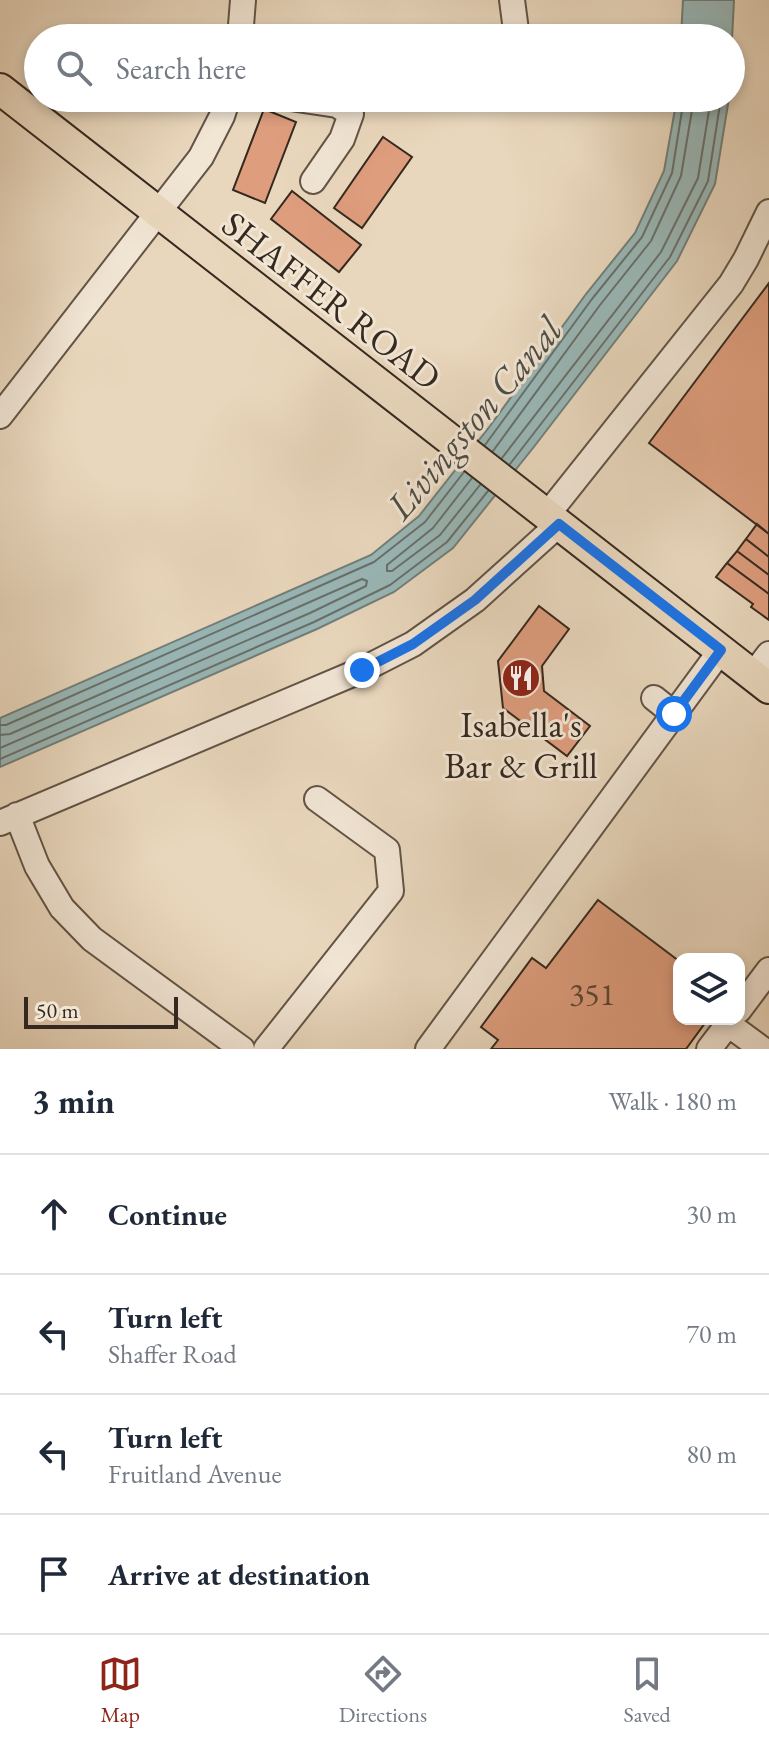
<!DOCTYPE html>
<meta charset="utf-8">
<style>
body{margin:0;font-family:"EB Garamond",serif;background:#f2f2f3;color:#1f2937}
.controls{position:absolute;right:24px;bottom:24px;display:grid;overflow:hidden;border-radius:16px;box-shadow:0 4px 12px #0003}
.controls button{width:72px;height:72px;display:grid;place-items:center;padding:0;border:0;border-bottom:2px solid #e0e1e3;background:#fff;color:#1f2937;font:40px sans-serif}
.scale{position:absolute;left:24px;bottom:20px;width:154px;box-sizing:border-box;padding-left:8px;border:4px solid #35291f;border-top:0;font-size:22px;line-height:28px;white-space:nowrap;color:#35291f;-webkit-text-stroke:6px #f1e5d4;paint-order:stroke}
.stop{position:absolute;width:24px;height:24px;margin:-18px;border:6px solid #1a73e8;border-radius:50%;background:#fff}
.stop.end{background:#1a73e8;border-color:#fff;box-shadow:0 2px 8px #0008}
.list{margin:0;padding:0;list-style:none}
h2{display:flex;justify-content:space-between;align-items:center;height:104px;margin:0;padding:0 32px;font-size:34px}
h2 small{font-size:26px;font-weight:400;color:#747a83}
.list li{display:grid;grid-template-columns:52px 1fr auto;gap:24px;align-items:center;box-sizing:border-box;height:120px;padding:0 32px;border-top:2px solid #e0e1e3}
.list b{display:block;font-size:30px;white-space:nowrap}
.list p{margin:0;font-size:26px;white-space:nowrap;color:#747a83}
.list em{font-size:26px;font-style:normal;color:#747a83}
.icon{flex:none;width:44px;height:44px;fill:none;stroke:currentColor;stroke-width:2;stroke-linecap:round;stroke-linejoin:round}
.map{position:relative;flex:none;width:769px;height:1049px;overflow:hidden}
.search{position:absolute;background:#fff;box-shadow:0 4px 12px #0003;left:24px;right:24px;top:24px;height:88px;display:flex;align-items:center;gap:20px;box-sizing:border-box;padding:0 28px;border-radius:44px;color:#747a83;font-size:30px}
.sheet{height:584px;background:#fff}
nav{display:flex;justify-content:space-around;align-items:center;box-sizing:border-box;height:112px;border-top:2px solid #e0e1e3;background:#fff;font-size:22px;color:#747a83}
nav a{display:grid;justify-items:center;gap:4px}
nav .on{color:#8f2418}
.map>svg:first-child{display:block}
.water{fill:#99b8b8;stroke:#717f7b;stroke-width:2}
.lines{fill:none;stroke-linecap:round;stroke-linejoin:round}
.shore{stroke:#67706c;stroke-width:2}
.building{fill:#de9d7d;stroke:#35291f;stroke-width:2}
.minor-casing{stroke:#625446;stroke-width:28}
.major-casing{stroke:#35291f;stroke-width:34}
.minor{stroke:#f1e5d4;stroke-width:24}
.major{stroke:#e9d7bd;stroke-width:30}
.route{stroke:#1a73e8;stroke-width:10}
.labels{text-anchor:middle;stroke-width:6;stroke-linejoin:round;paint-order:stroke}
.number-label{font-size:32px;fill:#5f4636}
.street-label{font-size:36px;fill:#35291f;stroke:#f1e5d4}
.poi-label{font-size:36px;fill:#35291f;stroke:#f1e5d4}
.water-label{font-size:38px;font-style:italic;fill:#4e4d45;stroke:#f1e5d4}
</style>
<div class="map">
<svg width="769" height="1049" viewBox="0 0 769 1049">
<rect width="100%" height="100%" fill="#e9d7bd"/>
<filter id="stains"><feTurbulence type="fractalNoise" baseFrequency=".0025" numOctaves="4"/><feColorMatrix values="0 0 0 0 .2 0 0 0 0 .09 0 0 0 0 .02 0 0 0 .5 -.17"/></filter>
<radialGradient id="worn" r=".72"><stop offset=".6" stop-color="#630" stop-opacity="0"/><stop offset="1" stop-color="#630" stop-opacity=".3"/></radialGradient>
<path class="water" d="M683 0H734L731 59V38H681Z
M677 98H729L715 184 677 261 533 448 453 548 394 592 317 629 0 767V718L371 555 419 516 490 426 586 294 635 233 664 171Z"/>
<g class="lines">
<path class="shore" d="M485 445 592 299 642 237 672 173 684 98
M493 451 600 305 651 241 681 176 694 98
M502 458 661 252 698 178 711 98
M510 464 670 257 708 181 721 98
M472 478 433 528 387 565V571H392L440 535 480 485
M0 725H6L374 562 425 522 464 472
M0 735 10 734 362 579 367 581 366 586 310 613 0 748
M0 759 314 622 390 585 447 542 488 491"/>
</g>
<path class="building" d="M264 109 296 122 265 203 233 190Z
M383 137 412 157 362 228 334 208Z
M292 191 361 245 339 272 271 219Z
M769 283V534L649 443Z
M757 524 769 534V557L746 539Z
M746 539 769 557V575L737 551Z
M737 551 769 575V594L727 563Z
M727 563 769 594V620L751 607 753 604 716 577Z
M539 606 569 629 542 666 544 691 590 726 567 756 503 708 498 661Z
M598 900 679 961V1019H708L686 1049H491L498 1040 481 1027 532 958 546 968Z"/>
<g class="lines">
<g class="minor-casing">
<path id="minor" d="M512 0 517 38
M240 38 243 0
M290 98 337 105 351 114 342 139 313 181
M0 416 201 157 222 116 228 98
M547 515 731 284 746 259 769 212
M753 675 769 654
M654 698 674 714
M17 815 37 866 62 908 92 939 242 1049
M0 823 362 670 413 644 475 600 559 524
M739 1010 769 970
M728 1024 762 1049
M266 1049 391 891 387 850 317 799
M428 1049 721 650
M709 1049 732 1019"/>
</g>
<g class="major-casing">
<path id="major" d="M0 89 769 688"/>
</g>
<use href="#minor" class="minor"/>
<use href="#major" class="major"/>
</g>
<g class="lines">
<path class="route" d="M362 670 413 644 475 600 559 524 721 650 674 714"/>
</g>
<defs>
<g id="restaurant-disc" transform="scale(2)"><circle r="9.5" fill="#8f2418" stroke="#f1e5d4"/><path d="M-5-6h1v4h1v-4h1v4h1v-4h1v5L-1.5 .5V6h-2V.5L-5-1ZM5-6V6H3V1.5H1.5Q1.5-4 5-6Z" fill="#fff"/></g>
</defs>
<g fill-rule="evenodd">
<use href="#restaurant-disc" x="521" y="678"/>
</g>
<g class="labels">
<g class="number-label">
<text x="592" y="1005">351</text>
</g>
<g class="street-label">
<text transform="translate(332 300) rotate(38)" y="13">SHAFFER ROAD</text>
</g>
<g class="poi-label">
<text x="521" y="737">Isabella's<tspan x="521" dy="41">Bar &amp; Grill</tspan></text>
</g>
<g class="water-label">
<text transform="translate(474 418) rotate(-50)" y="13">Livingston Canal</text>
</g>
</g>
<rect width="100%" height="100%" filter="url(#stains)"/>
<rect width="100%" height="100%" fill="url(#worn)"/>
</svg>
<div class="controls">
<button><svg class="icon" aria-label="layers" viewBox="0 0 24 24"><path d="M12 4l9 5-9 5-9-5zM3 14l9 5 9-5"/></svg></button>
</div>
<div class="scale">50 m</div>
<div class="stop" style="left:674px;top:714px"></div>
<div class="stop end" style="left:362px;top:670px"></div>
<div class="search"><svg class="icon" aria-label="search" viewBox="0 0 24 24"><circle cx="10" cy="10" r="6"/><path d="M15 15l6 6"/></svg>Search here</div>
</div>
<section class="sheet">
<h2>3 min<small>Walk · 180 m</small></h2>
<ul class="list">
<li><svg class="icon" aria-label="ahead" viewBox="0 0 24 24"><path d="M12 20V5M6 11l6-6 6 6"/></svg><div><b>Continue</b></div><em>30 m</em></li>
<li><svg class="icon" aria-label="left" viewBox="0 0 24 24"><path d="M17 20v-9H6M10 6l-5 5 5 5"/></svg><div><b>Turn left</b><p>Shaffer Road</p></div><em>70 m</em></li>
<li><svg class="icon" aria-label="left" viewBox="0 0 24 24"><path d="M17 20v-9H6M10 6l-5 5 5 5"/></svg><div><b>Turn left</b><p>Fruitland Avenue</p></div><em>80 m</em></li>
<li><svg class="icon" aria-label="arrive" viewBox="0 0 24 24"><path d="M6 21V4h12l-3 4 3 4H6"/></svg><div><b>Arrive at destination</b></div></li>
</ul>
</section>
<nav>
<a class="on"><svg class="icon" aria-label="map" viewBox="0 0 24 24"><path d="M3 6l6-2 6 2 6-2v14l-6 2-6-2-6 2zM9 4v14M15 6v14"/></svg>Map</a>
<a><svg class="icon" aria-label="directions" viewBox="0 0 24 24"><path d="M12 3l9 9-9 9-9-9zM9 14v-3h6M13 9l2 2-2 2"/></svg>Directions</a>
<a><svg class="icon" aria-label="saved" viewBox="0 0 24 24"><path d="M7 4h10v16l-5-4-5 4z"/></svg>Saved</a>
</nav>
